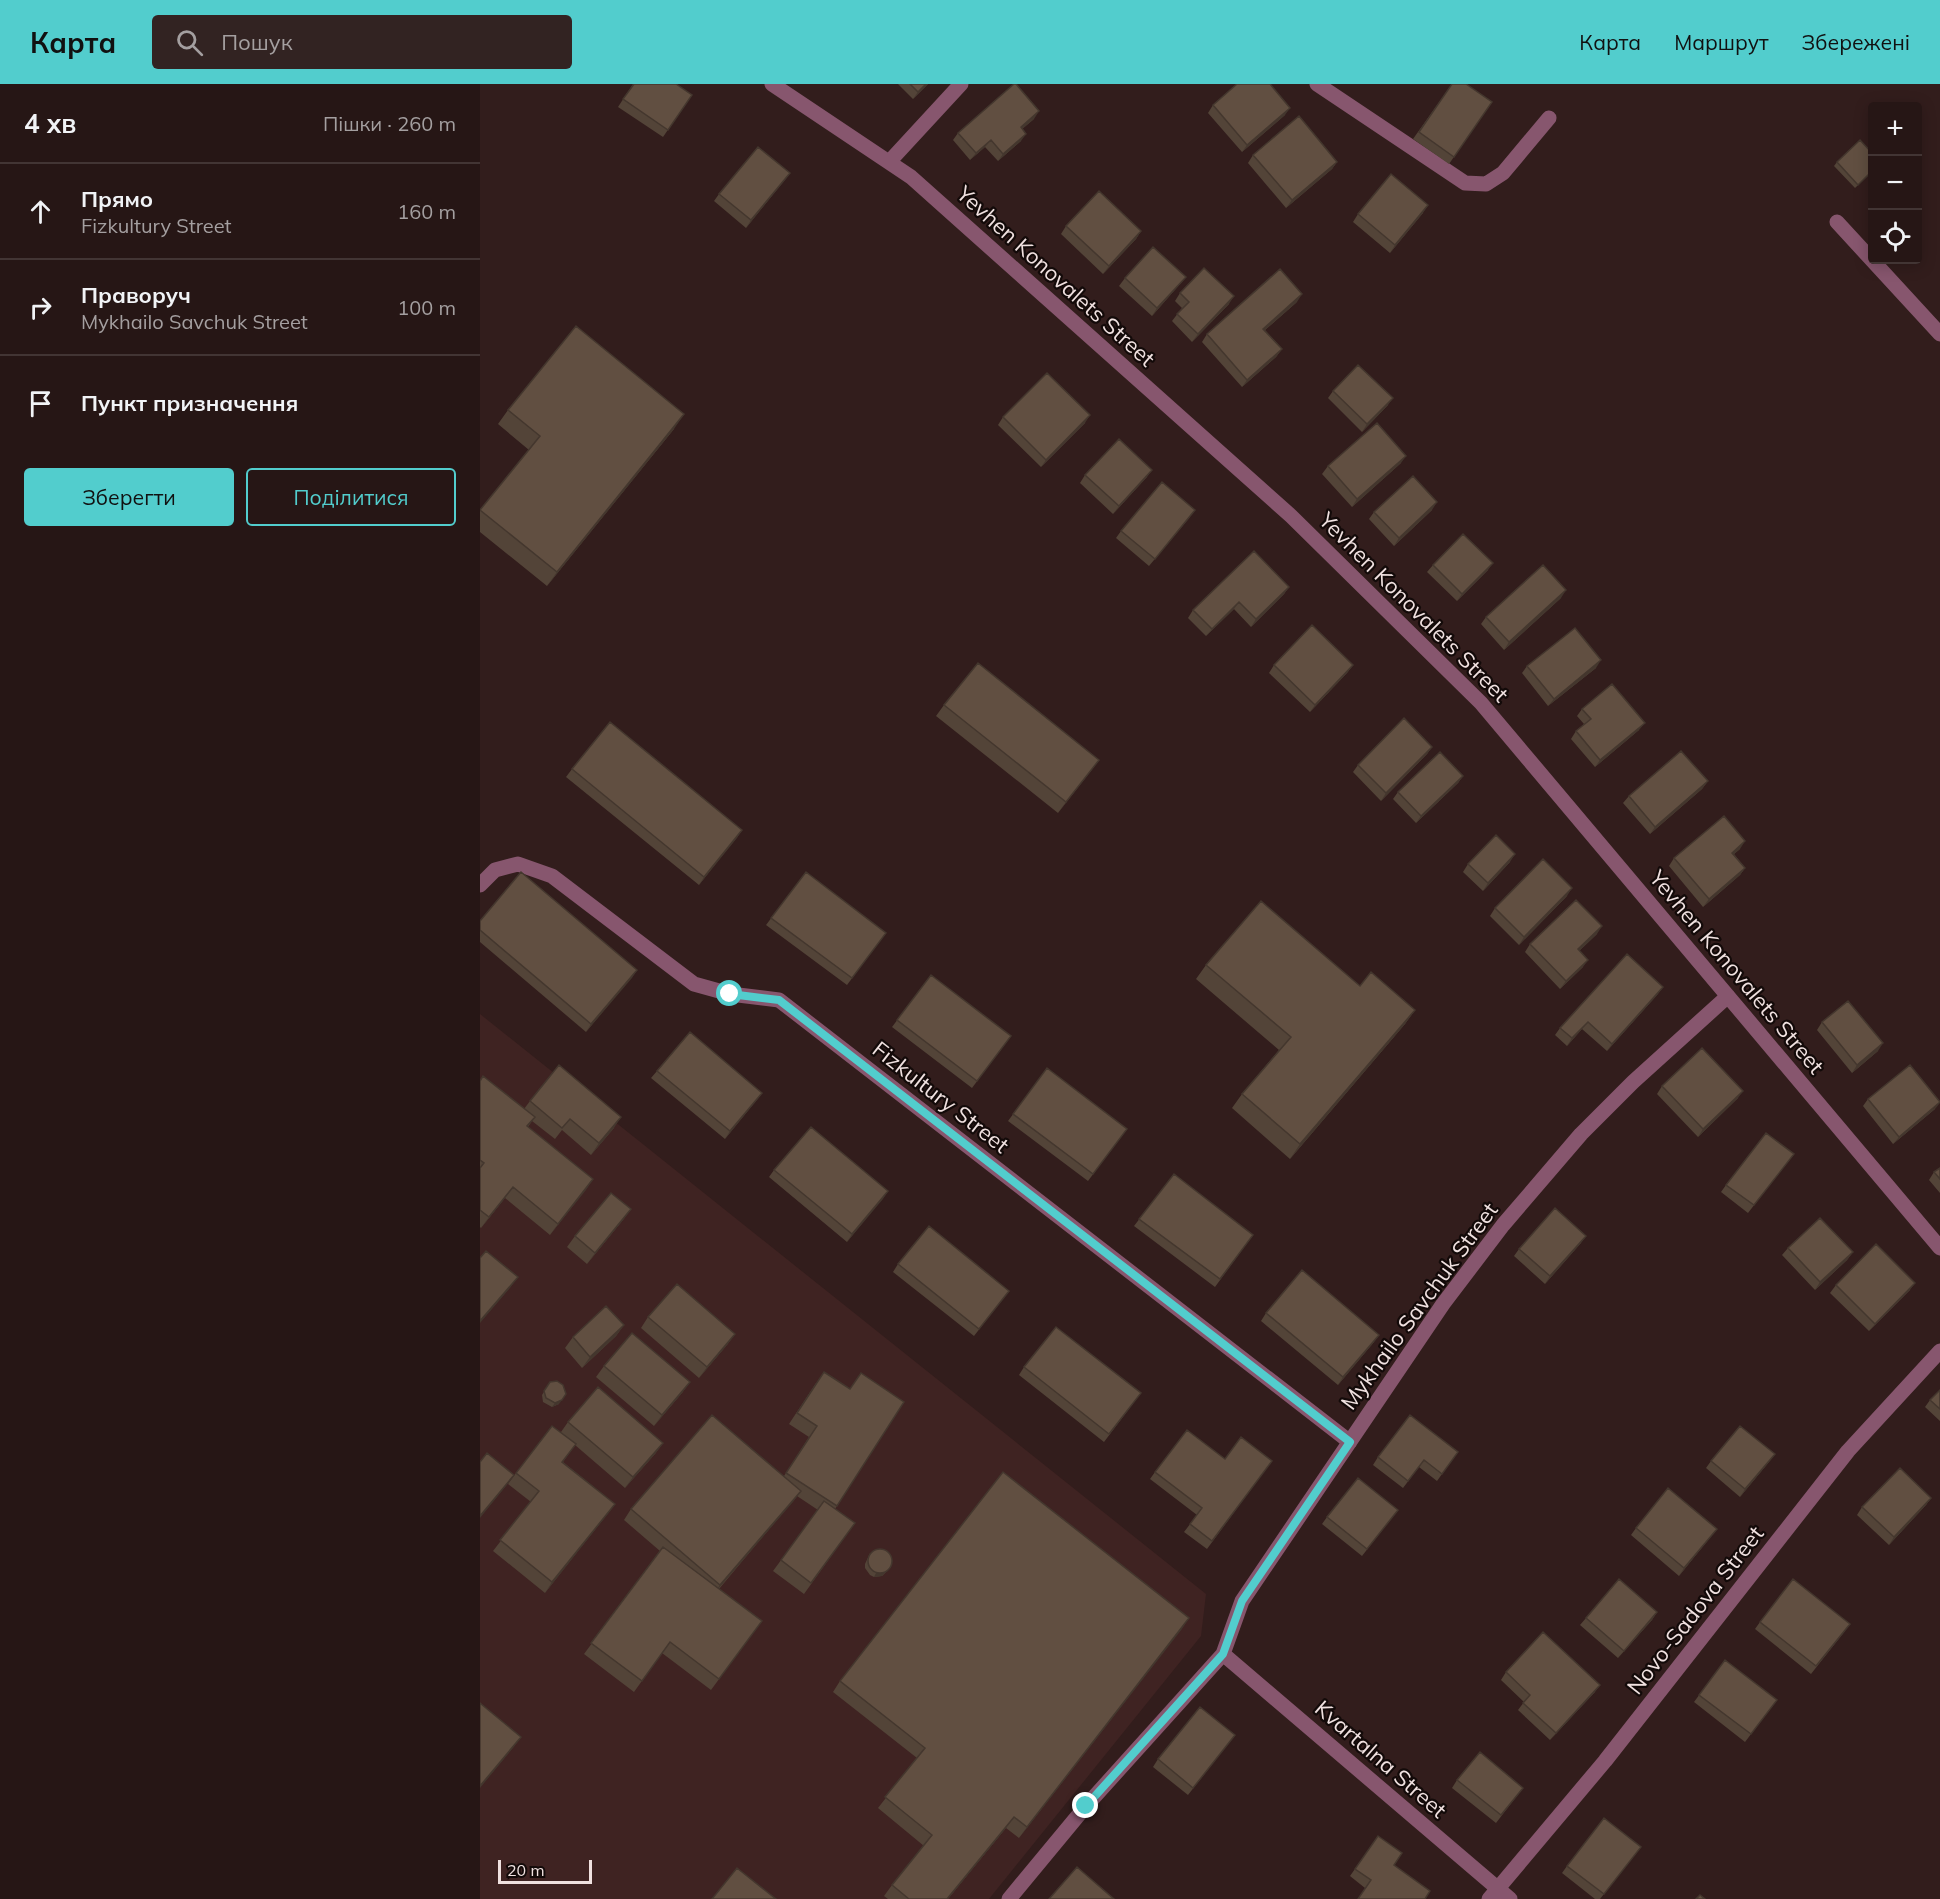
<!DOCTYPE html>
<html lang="uk">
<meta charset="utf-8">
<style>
body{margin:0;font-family:Mulish,sans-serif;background:#322322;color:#f1f3f6}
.controls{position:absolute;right:18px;top:18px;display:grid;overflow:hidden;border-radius:6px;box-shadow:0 3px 15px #0003}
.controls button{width:54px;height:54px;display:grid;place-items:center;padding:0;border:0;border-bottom:2px solid #423534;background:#261615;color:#f1f3f6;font:30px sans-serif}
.scale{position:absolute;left:18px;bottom:15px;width:94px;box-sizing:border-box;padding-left:6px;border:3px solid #f0e1e0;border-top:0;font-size:16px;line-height:21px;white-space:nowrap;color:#f0e1e0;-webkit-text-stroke:4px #130a09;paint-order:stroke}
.stop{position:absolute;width:18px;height:18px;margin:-14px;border:4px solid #52cdcd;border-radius:50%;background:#fff}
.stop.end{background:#52cdcd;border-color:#fff;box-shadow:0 2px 6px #0008}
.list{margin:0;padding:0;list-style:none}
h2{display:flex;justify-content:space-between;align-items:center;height:78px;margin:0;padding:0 24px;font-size:26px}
h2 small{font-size:20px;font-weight:400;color:#a49fa0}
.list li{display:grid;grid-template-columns:39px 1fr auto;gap:18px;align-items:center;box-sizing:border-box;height:96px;padding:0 24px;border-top:2px solid #423534}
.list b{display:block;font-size:22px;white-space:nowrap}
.list p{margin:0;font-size:20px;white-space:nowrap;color:#a49fa0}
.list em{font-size:20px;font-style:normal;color:#a49fa0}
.actions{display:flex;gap:12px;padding:18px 24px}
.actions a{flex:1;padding:14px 0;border:2px solid #52cdcd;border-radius:6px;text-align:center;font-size:21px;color:#52cdcd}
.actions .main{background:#52cdcd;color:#111}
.icon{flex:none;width:33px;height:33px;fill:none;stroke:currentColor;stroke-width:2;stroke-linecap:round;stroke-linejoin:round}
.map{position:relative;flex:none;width:1460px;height:1815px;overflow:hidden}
header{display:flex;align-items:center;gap:36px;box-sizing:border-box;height:84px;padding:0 30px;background:#52cdcd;color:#111}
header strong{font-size:28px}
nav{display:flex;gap:33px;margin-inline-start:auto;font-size:21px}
.search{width:420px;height:54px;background:#322322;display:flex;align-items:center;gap:15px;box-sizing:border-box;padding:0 21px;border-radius:6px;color:#a49fa0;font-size:22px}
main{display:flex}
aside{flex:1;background:#261615}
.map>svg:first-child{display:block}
.built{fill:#3f2322}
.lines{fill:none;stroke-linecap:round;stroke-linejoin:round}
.minor{stroke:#87566e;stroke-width:15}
.wall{fill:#534438}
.shaded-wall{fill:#44372e}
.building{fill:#614f41;stroke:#44372e;stroke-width:1.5}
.route{stroke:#52cdcd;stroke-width:8}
.labels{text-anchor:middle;stroke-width:4.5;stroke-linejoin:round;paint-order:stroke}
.street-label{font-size:22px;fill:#f0e1e0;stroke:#130a09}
</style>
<header>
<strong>Карта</strong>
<div class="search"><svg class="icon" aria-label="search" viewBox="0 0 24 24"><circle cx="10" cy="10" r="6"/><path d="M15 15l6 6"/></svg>Пошук</div>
<nav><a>Карта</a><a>Маршрут</a><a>Збережені</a></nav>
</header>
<main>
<aside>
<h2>4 хв<small>Пішки · 260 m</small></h2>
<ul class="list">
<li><svg class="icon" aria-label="ahead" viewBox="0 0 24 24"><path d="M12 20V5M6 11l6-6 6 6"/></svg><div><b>Прямо</b><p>Fizkultury Street</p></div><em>160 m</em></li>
<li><svg class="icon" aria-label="right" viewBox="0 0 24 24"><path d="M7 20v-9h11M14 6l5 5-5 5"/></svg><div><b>Праворуч</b><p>Mykhailo Savchuk Street</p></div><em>100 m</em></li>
<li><svg class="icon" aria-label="arrive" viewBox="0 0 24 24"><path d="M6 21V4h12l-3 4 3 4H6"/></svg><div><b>Пункт призначення</b></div></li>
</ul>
<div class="actions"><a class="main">Зберегти</a><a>Поділитися</a></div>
</aside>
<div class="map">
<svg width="1460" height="1815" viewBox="0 0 1460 1815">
<rect width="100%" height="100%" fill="#321d1c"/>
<path class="built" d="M0 930 726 1510 721 1552 509 1815H0Z"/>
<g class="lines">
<path class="minor" d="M292 0 431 93 811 432 1001 619 1460 1164
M837 0 985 99 1006 100 1023 89 1069 34
M409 78 481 0
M1357 138 1460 250
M0 801 15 786 38 780 72 792 214 900 250 910 299 916 870 1358
M743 1570 1030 1815
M529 1815 606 1722 743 1570 762 1517 963 1220 1023 1141 1101 1050 1153 998 1248 912
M1009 1815 1125 1677 1368 1367 1460 1267"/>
</g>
<path class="wall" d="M153 0 212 11 183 53 138 23Z
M418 0H448L433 15Z
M972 0 1012 18 969 80 933 55Z
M733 21 805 31 762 68 728 29Z
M554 35 542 45 541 57 518 77 505 63 490 76 473 56 478 49Z
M773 71 857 78 852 85 806 124 768 79Z
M1357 78 1392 88 1375 104 1354 82Z
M310 89 266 144 234 117 239 110Z
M943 129 910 169 873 138 878 130Z
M586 142 661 147 656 155 623 190 581 150Z
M706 193 700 200 672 232 639 202 645 194Z
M700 209 749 220 712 258 692 237 702 224 695 217Z
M817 218 785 246 802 265 796 273 762 303 722 258 727 250Z
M853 307 908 321 882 348 848 314Z
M28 326 194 345 67 502 0 448V427L49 366 18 340Z
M523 333 605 339 561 383 518 341Z
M921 379 872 423 842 390 848 382Z
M605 391 667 393 633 430 600 399Z
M952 426 914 462 889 435 894 428Z
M710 433 669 482 636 454 641 447Z
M953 481 1008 486 977 517 947 488Z
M809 503 804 510 771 543 754 525 726 552 708 534 713 526Z
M1081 514 1024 566 1001 540 1006 533Z
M794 581H873L867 589 830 628 789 589Z
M1047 582 1116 584 1068 622 1042 589Z
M464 621 619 676 578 729 456 632Z
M1102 625 1159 646 1115 683 1091 655 1096 647 1104 640 1097 632Z
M952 663 947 670 901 717 873 688 878 681Z
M92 685 262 746 219 801 86 693Z
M983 692 978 699 936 739 913 715 918 708Z
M1228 697 1222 705 1170 750 1143 719 1149 712Z
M1260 765 1254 770 1265 784 1260 791 1223 823 1189 782 1194 774Z
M1030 778 1003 807 983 788 988 780Z
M326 788 406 849 367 901 286 841Z
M1087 812 1039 861 1010 832 1015 824Z
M0 837 157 886 106 948 0 858Z
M1117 850 1099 867 1103 883 1080 905 1045 868 1050 860Z
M726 881 880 902 935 926 925 940 810 1075 752 1024 762 1010 799 966 716 895Z
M451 891 531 952 492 1004 412 943Z
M1178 910 1127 967 1102 945 1087 962 1075 951 1080 944Z
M1342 938 1398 967 1372 989 1337 946Z
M567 984 647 1045 608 1097 528 1037Z
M177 987 282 1009 245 1055 171 994Z
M0 997 44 1025 50 1017 134 1044 111 1071 82 1046 75 1055 52 1037 48 1043 113 1095 70 1151 25 1114 1 1144 0 1143Z
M1182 1002 1258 1014 1218 1053 1177 1010Z
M1388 1015 1455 1025 1413 1060 1383 1022Z
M1314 1070 1268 1129 1241 1108 1246 1101Z
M1460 1084V1109L1449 1096 1454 1088Z
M294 1086 408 1107 367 1158 289 1093Z
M694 1090 773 1151 735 1203 654 1142Z
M151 1125 143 1136 107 1180 87 1163 95 1152Z
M1101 1159 1065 1200 1034 1172 1039 1165Z
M1308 1164 1373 1168 1367 1176 1335 1206 1302 1171Z
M418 1180 529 1207 494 1252 413 1188Z
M1356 1201 1430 1206 1389 1247 1350 1209Z
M786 1229 894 1258 858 1301 781 1237Z
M168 1233 255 1250 247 1261 219 1294 161 1244Z
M144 1241 136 1252 102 1284 85 1264 93 1253Z
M124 1282 210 1298 202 1309 174 1342 116 1293Z
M544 1283 655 1317 624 1358 539 1291Z
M70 1298 79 1320 72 1323 63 1318 62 1311Z
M336 1299 370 1305 424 1318 355 1425 375 1439 324 1510 293 1487 338 1426 317 1412 239 1505 282 1537 231 1606 182 1569 154 1608 104 1570 180 1467 144 1436 151 1425 304 1392 329 1353 309 1340Z
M1460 1306V1337L1445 1323 1450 1316Z
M88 1338 183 1359 175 1370 145 1404 95 1361 83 1378 135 1420 65 1509 13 1467 51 1418 28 1400 36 1389 81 1348Z
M978 1368 957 1397 939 1383 923 1404 893 1381 898 1373Z
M792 1377 727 1465 704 1448 717 1431 670 1395 675 1388Z
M1231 1377 1289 1378 1260 1413 1226 1384Z
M1451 1414 1446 1421 1409 1461 1377 1431 1382 1423Z
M918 1426 882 1472 842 1440 847 1433Z
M1156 1444 1237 1445 1199 1492 1151 1451Z
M390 1469 411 1483 402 1492 394 1493 390 1491 385 1484V1480Z
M1177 1528 1172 1536 1138 1574 1100 1541 1106 1534Z
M709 1534 539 1754 526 1744 468 1815H408L404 1812 412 1801 444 1762 398 1724 437 1674 353 1608 360 1597Z
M1280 1538 1365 1547 1331 1590 1275 1545Z
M1245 1576 1297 1616 1265 1658 1214 1618Z
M1026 1588 1115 1608 1070 1656 1038 1626 1044 1618 1021 1596Z
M755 1651 708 1711 673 1683 678 1675Z
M977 1696 1043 1704 1016 1739 972 1704Z
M898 1752 922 1769 885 1804 870 1792Z
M1161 1763 1120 1815H1115L1082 1789 1087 1782Z"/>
<path class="shaded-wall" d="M446 0H448L433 15 438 8Z
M810 24 805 31 762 68 767 61Z
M559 27 554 35 535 51 541 43Z
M546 50 541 57 518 77 523 70Z
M511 56 505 63 490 76 496 69Z
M857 78 852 85 806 124 812 116Z
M310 89 305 96 266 144 271 136Z
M948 121 943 129 910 169 915 161Z
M661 147 656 155 623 190 629 182Z
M706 193 700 200 672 232 677 224Z
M822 210 817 218 778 252 783 245Z
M754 212 749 220 712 258 718 250Z
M802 265 796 273 762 303 767 296Z
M913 314 908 321 882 348 887 340Z
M204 330 194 345 67 502 77 488Z
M610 331 605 339 561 383 566 376Z
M926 372 921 379 872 423 877 415Z
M672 386 667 393 633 430 639 422Z
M957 418 952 426 914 462 919 454Z
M1013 479 1008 486 977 517 982 510Z
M809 503 804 510 771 543 776 535Z
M1086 506 1081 514 1024 566 1029 558Z
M759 518 754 525 726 552 732 545Z
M1121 576 1116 584 1068 622 1074 615Z
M873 581 867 589 830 628 835 621Z
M1165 639 1159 646 1115 683 1120 676Z
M952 663 947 670 901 717 906 709Z
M619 676 611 687 578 729 586 718Z
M983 692 978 699 936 739 941 732Z
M1228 697 1222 705 1170 750 1175 743Z
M262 746 257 754 219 801 224 793Z
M1265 757 1260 765 1247 776 1252 769Z
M1035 770 1030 778 1003 807 1008 799Z
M1265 784 1260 791 1223 823 1229 815Z
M1092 804 1087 812 1039 861 1044 853Z
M1122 842 1117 850 1093 873 1098 865Z
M1108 876 1103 883 1080 905 1086 897Z
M157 886 152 894 106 948 111 940Z
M1183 903 1178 910 1127 967 1132 960Z
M935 926 925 940 810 1075 820 1060Z
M1108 938 1102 945 1087 962 1092 954Z
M1403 959 1398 967 1372 989 1377 981Z
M1263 1007 1258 1014 1218 1053 1223 1045Z
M282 1009 277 1016 245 1055 250 1047Z
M1460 1019 1455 1025 1413 1060 1419 1053Z
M141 1033 134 1044 111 1071 119 1059Z
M113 1095 106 1106 70 1151 78 1140Z
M33 1103 25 1114 1 1144 9 1133Z
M408 1107 403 1115 367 1158 372 1150Z
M151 1125 143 1136 107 1180 115 1169Z
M1106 1152 1101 1159 1065 1200 1070 1192Z
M1373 1168 1367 1176 1335 1206 1340 1198Z
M38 1193 30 1204 0 1239V1237Z
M1435 1199 1430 1206 1389 1247 1395 1240Z
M144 1241 136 1252 102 1284 110 1273Z
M255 1250 247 1261 219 1294 227 1283Z
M899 1251 894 1258 858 1301 863 1293Z
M210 1298 202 1309 174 1342 182 1331Z
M82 1316 79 1320 72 1323 75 1319Z
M183 1359 175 1370 145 1404 153 1393Z
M1295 1370 1289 1378 1260 1413 1265 1405Z
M34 1391 26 1402 0 1434V1432Z
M321 1407 313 1418 232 1512 240 1501Z
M1451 1414 1446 1421 1409 1461 1414 1453Z
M135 1420 127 1431 65 1509 72 1498Z
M1237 1445 1231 1452 1199 1492 1204 1484Z
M411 1483 402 1492 394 1493 396 1489Z
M1177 1528 1172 1536 1138 1574 1144 1567Z
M709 1534 702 1545 539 1754 547 1743Z
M1120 1601 1115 1608 1070 1656 1076 1649Z
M41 1653 33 1664 0 1704V1702Z
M534 1733 526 1744 468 1815H467Z"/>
<path class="building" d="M154 0H196L212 11 188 46 143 15Z
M430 0H446L438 8Z
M534 0H536L559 27 541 43 546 50 523 70 511 56 496 69 478 49Z
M757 0H790L810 24 767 61 733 21Z
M972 0H986L1012 18 974 73 939 48Z
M819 32 857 78 812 116 773 71Z
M1380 56 1392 69V87L1378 101 1357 78Z
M278 63 310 89 271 136 239 110Z
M911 90 948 121 915 161 878 130Z
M619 107 661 147 629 182 586 142Z
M673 163 706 193 677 224 645 194Z
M724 184 754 212 718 250 697 230 709 218 700 209Z
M800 185 822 210 783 245 802 265 767 296 727 250Z
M96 242 204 330 77 488 0 426 60 352 28 326Z
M878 281 913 314 887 340 853 307Z
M567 289 610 331 566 376 523 333Z
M897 339 926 372 877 415 848 382Z
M639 355 672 386 639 422 605 391Z
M933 392 957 418 919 454 894 428Z
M682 398 715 426 675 475 641 447Z
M983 450 1013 479 982 510 953 481Z
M774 467 809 503 776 535 759 518 732 545 713 526Z
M1063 481 1086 506 1029 558 1006 533Z
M832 541 873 581 835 621 794 581Z
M1095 544 1121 576 1074 615 1047 582Z
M498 579 619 676 586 718 464 621Z
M1132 600 1165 639 1120 676 1096 647 1111 635 1102 625Z
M924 634 952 663 906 709 878 681Z
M130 638 262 746 224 793 92 685Z
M1201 667 1228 697 1175 743 1149 712Z
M960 668 983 692 941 732 918 708Z
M1244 732 1265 757 1252 769 1265 784 1229 815 1194 774Z
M1016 751 1035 770 1008 799 988 780Z
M1063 775 1092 804 1044 853 1015 824Z
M41 788 157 886 111 940 0 846V837Z
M326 788 406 849 372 894 291 834Z
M1096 816 1122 842 1098 865 1108 876 1086 897 1050 860Z
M781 817 880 902 891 888 935 926 820 1060 762 1010 811 953 726 881Z
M1147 870 1183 903 1132 960 1108 938 1092 954 1080 944Z
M451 891 531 952 497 997 417 936Z
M1368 917 1403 959 1377 981 1342 938Z
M210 948 282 1009 250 1047 177 987Z
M1222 964 1263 1007 1223 1045 1182 1002Z
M79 981 141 1033 119 1059 90 1035 82 1044 50 1017Z
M1430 981 1460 1018 1419 1053 1388 1015Z
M567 984 647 1045 613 1090 533 1030Z
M3 992 55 1033 47 1042 113 1095 78 1140 33 1103 9 1133 0 1126V1084L4 1079 0 1076V997Z
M331 1043 408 1107 372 1150 294 1086Z
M1286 1049 1314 1070 1274 1121 1246 1101Z
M1460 1084V1095L1454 1088Z
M694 1090 773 1151 740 1195 659 1135Z
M131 1109 151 1125 115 1169 95 1152Z
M1075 1124 1106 1152 1070 1192 1039 1165Z
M1340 1134 1373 1168 1340 1198 1308 1164Z
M449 1142 529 1207 499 1245 418 1180Z
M1396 1160 1435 1199 1395 1240 1356 1201Z
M6 1167 38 1193 0 1237V1174Z
M822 1186 899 1251 863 1293 786 1229Z
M197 1200 255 1250 227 1283 168 1233Z
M126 1222 144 1241 110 1273 93 1253Z
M576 1243 661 1309 629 1350 544 1283Z
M152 1249 210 1298 182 1331 124 1282Z
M344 1288 370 1305 381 1289 424 1318 357 1422 306 1389 337 1342 317 1329Z
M77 1297 83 1301 86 1310 82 1316 75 1319 66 1314 64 1307 70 1298Z
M118 1303 183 1359 153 1393 88 1338Z
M1460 1306V1325L1450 1316Z
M232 1331 321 1407 240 1501 151 1425Z
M930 1331 978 1368 962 1390 944 1376 928 1397 898 1373Z
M72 1342 96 1360 82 1378 135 1420 72 1498 20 1456 59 1407 36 1389Z
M1260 1342 1295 1370 1265 1405 1231 1377Z
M707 1346 745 1375 761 1353 792 1377 732 1457 710 1440 722 1424 675 1388Z
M7 1369 34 1391 0 1432V1378Z
M1420 1384 1451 1414 1414 1453 1382 1423Z
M523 1388 709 1534 547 1743 534 1733 467 1815H429L412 1801 452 1751 405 1713 445 1664 360 1597Z
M878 1394 918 1426 887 1465 847 1433Z
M1188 1404 1237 1445 1204 1484 1156 1444Z
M344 1417 375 1439 331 1499 301 1476Z
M183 1463 282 1537 239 1595 190 1558 162 1597 111 1559Z
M388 1477a12 12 0 1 1 24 0a12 12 0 1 1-24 0Z
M1139 1495 1177 1528 1144 1567 1106 1534Z
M1313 1495 1370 1540 1336 1582 1280 1538Z
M1063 1548 1120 1601 1076 1649 1043 1619 1050 1611 1026 1588Z
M1245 1576 1297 1616 1271 1650 1219 1611Z
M0 1619 41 1653 0 1702Z
M720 1623 755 1651 713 1704 678 1675Z
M1000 1668 1043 1704 1021 1731 977 1696Z
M1124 1734 1161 1763 1124 1810 1087 1782Z
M898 1752 922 1769 914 1781 950 1807 945 1815H878L891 1796 875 1785Z
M597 1783 634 1815H569Z
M257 1784 296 1815H232Z
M1220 1811 1225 1815H1216Z"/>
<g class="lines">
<path class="route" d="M250 910 299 916 870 1358 762 1517 743 1570 606 1722"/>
</g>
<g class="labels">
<g class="street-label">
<text transform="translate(576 192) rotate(42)" y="8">Yevhen Konovalets Street</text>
<text transform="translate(934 523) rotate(45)" y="8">Yevhen Konovalets Street</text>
<text transform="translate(1257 888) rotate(50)" y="8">Yevhen Konovalets Street</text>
<text transform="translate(461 1013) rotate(38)" y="8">Fizkultury Street</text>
<text transform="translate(939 1222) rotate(-54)" y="8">Mykhailo Savchuk Street</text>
<text transform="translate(1215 1526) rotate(-52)" y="8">Novo-Sadova Street</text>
<text transform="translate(901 1675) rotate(41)" y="8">Kvartalna Street</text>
</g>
</g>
</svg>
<div class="controls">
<button>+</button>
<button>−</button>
<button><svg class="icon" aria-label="locate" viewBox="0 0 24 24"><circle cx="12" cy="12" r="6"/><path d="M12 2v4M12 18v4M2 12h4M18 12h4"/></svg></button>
</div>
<div class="scale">20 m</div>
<div class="stop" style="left:250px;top:910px"></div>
<div class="stop end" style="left:606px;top:1722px"></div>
</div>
</main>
